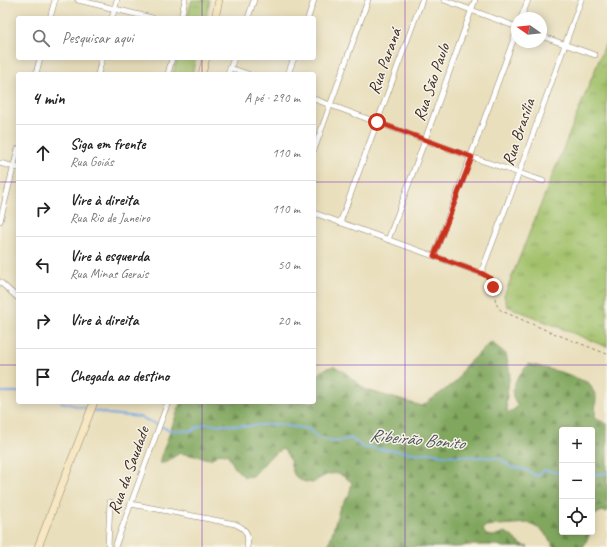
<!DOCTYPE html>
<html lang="pt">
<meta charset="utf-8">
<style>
body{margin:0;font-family:Caveat,sans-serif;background:#f2f2f2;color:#222}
.controls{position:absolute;right:12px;bottom:12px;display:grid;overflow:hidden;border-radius:4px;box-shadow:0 2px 10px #0003}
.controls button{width:36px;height:36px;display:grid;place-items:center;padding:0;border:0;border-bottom:1px solid #e0e0e0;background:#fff;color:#222;font:20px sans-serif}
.compass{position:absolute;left:511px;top:12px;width:36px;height:36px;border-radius:50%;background:#fff;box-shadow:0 2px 10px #0003;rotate:284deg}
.stop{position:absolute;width:12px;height:12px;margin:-9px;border:3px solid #c8321e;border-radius:50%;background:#fff}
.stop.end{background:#c8321e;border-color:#fff;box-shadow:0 1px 4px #0008}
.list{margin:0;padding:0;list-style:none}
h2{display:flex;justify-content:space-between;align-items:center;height:52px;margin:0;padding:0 16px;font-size:17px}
h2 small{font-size:13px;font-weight:400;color:#767676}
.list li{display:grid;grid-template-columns:26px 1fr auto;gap:12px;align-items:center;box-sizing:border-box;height:56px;padding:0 16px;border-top:1px solid #e0e0e0}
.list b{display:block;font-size:15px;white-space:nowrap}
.list p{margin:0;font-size:13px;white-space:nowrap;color:#767676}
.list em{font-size:13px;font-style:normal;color:#767676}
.icon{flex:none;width:22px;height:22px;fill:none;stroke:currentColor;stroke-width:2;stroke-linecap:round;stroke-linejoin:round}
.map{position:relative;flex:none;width:607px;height:547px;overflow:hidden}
.search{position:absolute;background:#fff;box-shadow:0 2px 10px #0003;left:16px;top:16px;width:300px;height:44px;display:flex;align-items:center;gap:10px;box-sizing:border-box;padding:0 14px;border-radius:4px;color:#767676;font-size:15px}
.panel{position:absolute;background:#fff;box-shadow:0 2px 10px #0003;left:16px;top:72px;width:300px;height:332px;border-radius:4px}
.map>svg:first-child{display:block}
.grass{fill:url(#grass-tufts);stroke:#6e7644}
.forest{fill:url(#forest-firs);stroke:#5e683e}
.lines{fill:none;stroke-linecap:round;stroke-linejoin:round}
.stream{stroke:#7bace6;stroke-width:2}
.minor-casing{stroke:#92846d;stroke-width:6}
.secondary-casing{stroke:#92846d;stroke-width:8}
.path{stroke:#92846d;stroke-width:1;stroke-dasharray:3 3;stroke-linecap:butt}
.minor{stroke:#fff;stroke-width:5}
.secondary{stroke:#f7e8c3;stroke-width:7}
.route{stroke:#c8321e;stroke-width:5}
.grid{fill:none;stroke:#7b2cbf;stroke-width:1;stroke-opacity:0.55}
.labels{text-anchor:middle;stroke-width:3;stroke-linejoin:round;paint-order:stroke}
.street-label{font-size:17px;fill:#3b2a1e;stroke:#f7f3e8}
.water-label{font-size:18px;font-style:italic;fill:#4e515a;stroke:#f7f3e8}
</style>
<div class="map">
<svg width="607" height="547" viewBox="0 0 607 547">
<defs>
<pattern id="grass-tufts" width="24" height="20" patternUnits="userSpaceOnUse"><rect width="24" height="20" fill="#a2c16a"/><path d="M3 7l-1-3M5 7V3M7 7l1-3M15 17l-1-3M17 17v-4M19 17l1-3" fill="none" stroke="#859d57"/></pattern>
<pattern id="forest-firs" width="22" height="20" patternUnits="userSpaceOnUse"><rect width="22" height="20" fill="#81a75e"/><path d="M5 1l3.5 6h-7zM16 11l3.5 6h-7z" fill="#6b884d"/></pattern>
</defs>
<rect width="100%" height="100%" fill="#f7f3e8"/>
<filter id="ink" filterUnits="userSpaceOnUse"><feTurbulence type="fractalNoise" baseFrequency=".025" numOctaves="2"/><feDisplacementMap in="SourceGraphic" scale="8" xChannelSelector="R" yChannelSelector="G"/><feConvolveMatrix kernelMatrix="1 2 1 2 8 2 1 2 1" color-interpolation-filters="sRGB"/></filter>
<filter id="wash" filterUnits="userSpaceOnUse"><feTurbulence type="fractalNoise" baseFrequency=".012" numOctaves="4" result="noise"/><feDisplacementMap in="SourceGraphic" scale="16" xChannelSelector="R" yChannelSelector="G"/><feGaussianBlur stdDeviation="0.9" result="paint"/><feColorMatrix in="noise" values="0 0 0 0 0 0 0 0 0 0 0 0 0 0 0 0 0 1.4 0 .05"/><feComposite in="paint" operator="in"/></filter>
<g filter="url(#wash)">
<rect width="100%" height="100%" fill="#e9dfbc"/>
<path class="grass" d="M192 0H210L206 18H187Z
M607 40V347L507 306 504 296Z
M177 58H196L192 74H173Z"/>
<path class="forest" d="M491 342 506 354 510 373 506 402 508 414 518 406C517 404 514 400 513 397 511 384 520 373 529 364L564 373 589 383 596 396 595 416 599 420 607 424V512L601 511 592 517V430H562V532H589V536L583 547H555L542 530 528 523 485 526 483 530 486 535 494 536 505 532C516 537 515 544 528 547H503L498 545H468L459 547H328L340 507 349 495 352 483C338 469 328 472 313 483 283 481 298 461 282 449L270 457 253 476 244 477 235 468 228 455 221 453 210 459 180 453 164 463H160V459L181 402H314V377L325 369 334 366 343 371 366 390 422 406 456 382 465 366Z"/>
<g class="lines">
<path class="stream" d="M0 392H18
M61 402 108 414 140 417 169 430 191 431 204 424 246 426 276 424 309 429 317 438 335 442 351 438 362 447 407 452C417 457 430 449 441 455L499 458 511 467 524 469 537 476 545 470 562 474
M592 475 607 473"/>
</g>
</g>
<g filter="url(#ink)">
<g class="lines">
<g class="minor-casing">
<path id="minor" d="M78 0 152 18
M444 0 517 27
M50 18 55 0
M112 18 117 0
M181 18 185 0
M248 18 254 0
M308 18 314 0
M521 18 528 0
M541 36 595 55
M230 68 248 74
M36 74 40 58
M98 74 102 58
M168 74 172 58
M228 74 234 58
M288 74 294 58
M314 99 471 157 543 181
M314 150 368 0
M0 163 18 168
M314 213 481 273 519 173 581 0
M0 221 18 149
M340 223 422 0
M388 240 425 140 475 0
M434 256 517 30
M0 282 18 298
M131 504 235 524C247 529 249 535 247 547
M108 547 110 502
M115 547 168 402"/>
</g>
<g class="secondary-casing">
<path id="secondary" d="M215 18 219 0
M202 74 206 58
M38 547 94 402"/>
</g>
<path class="path" d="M487 276C499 284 490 303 502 311L548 331 607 354"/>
<use href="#minor" class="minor"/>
<use href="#secondary" class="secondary"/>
</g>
</g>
<g class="lines" filter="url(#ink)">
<path class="route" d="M377 122 472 157 434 256 481 273 490 278 493 287"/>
</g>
<path class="grid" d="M202 0V18M405 0V547M202 58V74M0 182H18M314 182H607M0 365H18M314 365H607M202 402V547"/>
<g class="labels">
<g class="street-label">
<text transform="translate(384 61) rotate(-70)" y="6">Rua Paraná</text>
<text transform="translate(431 82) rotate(-71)" y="6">Rua São Paulo</text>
<text transform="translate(518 132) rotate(-71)" y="6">Rua Brasília</text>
<text transform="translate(128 470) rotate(-70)" y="6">Rua da Saudade</text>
</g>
<g class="water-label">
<text transform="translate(417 439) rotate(5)" y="6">Ribeirão Bonito</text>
</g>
</g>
</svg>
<div class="controls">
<button>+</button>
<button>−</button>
<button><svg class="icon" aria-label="locate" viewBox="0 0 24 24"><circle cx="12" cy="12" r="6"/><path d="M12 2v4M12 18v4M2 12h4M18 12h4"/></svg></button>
</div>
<svg class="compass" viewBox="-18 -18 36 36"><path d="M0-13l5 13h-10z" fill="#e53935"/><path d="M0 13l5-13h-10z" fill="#767676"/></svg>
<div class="stop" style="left:377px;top:122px"></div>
<div class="stop end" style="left:493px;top:287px"></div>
<div class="search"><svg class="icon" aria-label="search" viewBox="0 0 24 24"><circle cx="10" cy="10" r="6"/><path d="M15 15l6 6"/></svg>Pesquisar aqui</div>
<section class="panel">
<h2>4 min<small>A pé · 290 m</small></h2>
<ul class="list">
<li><svg class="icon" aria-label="ahead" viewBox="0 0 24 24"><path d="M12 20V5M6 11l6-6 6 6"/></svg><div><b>Siga em frente</b><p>Rua Goiás</p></div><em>110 m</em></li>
<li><svg class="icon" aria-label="right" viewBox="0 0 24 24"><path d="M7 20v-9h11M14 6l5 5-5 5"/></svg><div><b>Vire à direita</b><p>Rua Rio de Janeiro</p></div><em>110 m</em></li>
<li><svg class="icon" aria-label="left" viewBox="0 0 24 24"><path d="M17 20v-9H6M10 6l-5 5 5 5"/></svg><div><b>Vire à esquerda</b><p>Rua Minas Gerais</p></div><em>50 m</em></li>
<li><svg class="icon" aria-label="right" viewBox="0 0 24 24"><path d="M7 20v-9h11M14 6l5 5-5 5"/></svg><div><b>Vire à direita</b></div><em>20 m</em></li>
<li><svg class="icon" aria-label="arrive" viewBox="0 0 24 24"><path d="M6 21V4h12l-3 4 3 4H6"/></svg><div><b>Chegada ao destino</b></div></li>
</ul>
</section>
</div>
